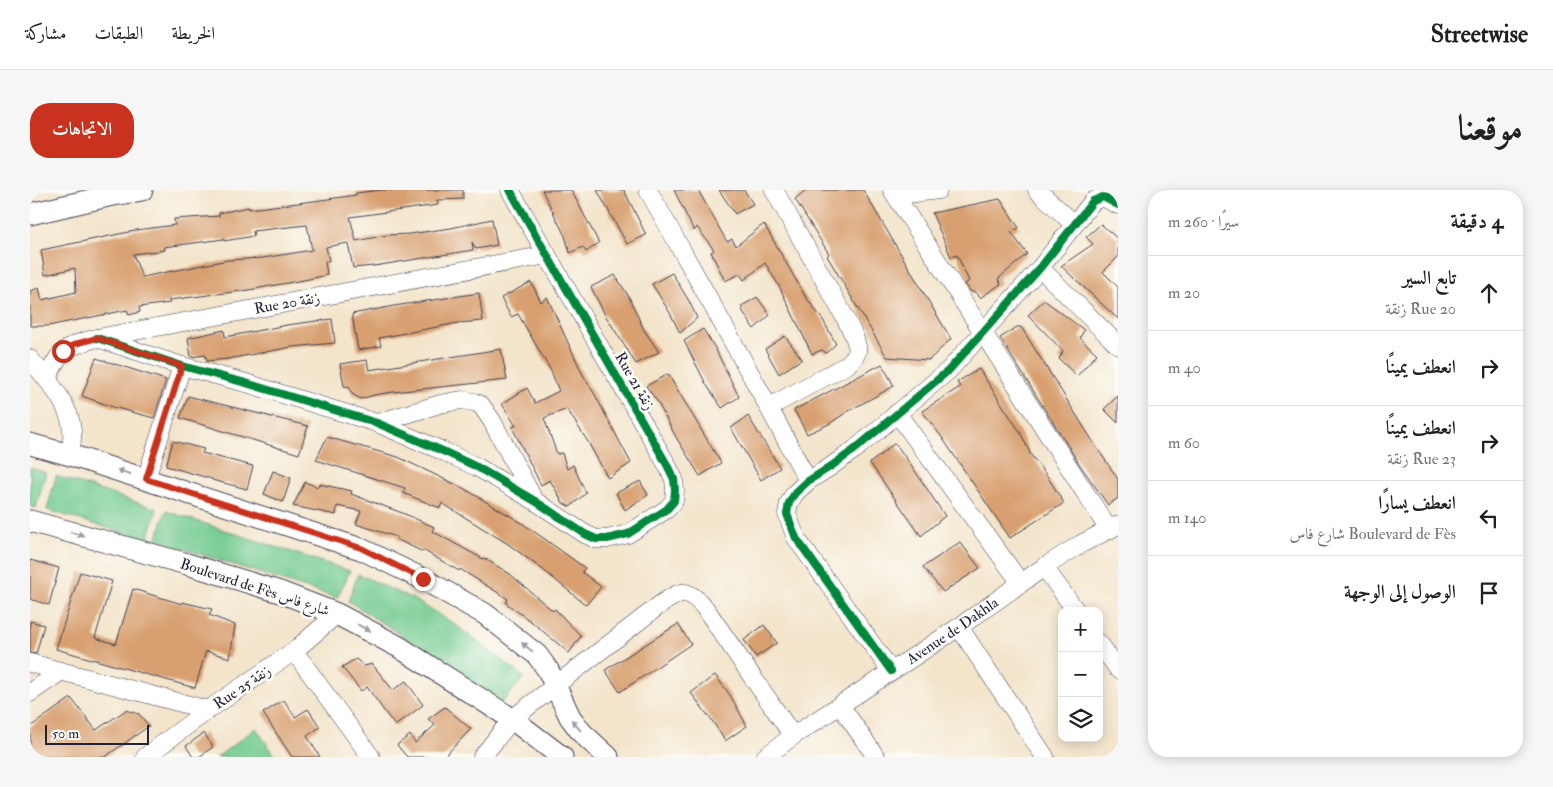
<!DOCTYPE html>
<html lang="ar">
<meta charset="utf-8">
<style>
body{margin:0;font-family:"IM FELL Double Pica",Amiri,serif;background:#f6f6f6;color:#202124;direction:rtl}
.controls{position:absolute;right:15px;bottom:15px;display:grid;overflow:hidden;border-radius:10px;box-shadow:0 2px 12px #0003}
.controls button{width:45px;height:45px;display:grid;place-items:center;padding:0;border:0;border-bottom:1px solid #e0e0e0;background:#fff;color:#202124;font:25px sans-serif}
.scale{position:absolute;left:15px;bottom:12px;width:104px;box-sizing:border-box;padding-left:5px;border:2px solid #22223b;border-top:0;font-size:14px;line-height:18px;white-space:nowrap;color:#22223b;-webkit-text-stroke:4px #fdfcf7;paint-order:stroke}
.stop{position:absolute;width:15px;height:15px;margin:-11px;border:4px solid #c8321e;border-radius:50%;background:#fff}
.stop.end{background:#c8321e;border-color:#fff;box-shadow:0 1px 5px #0008}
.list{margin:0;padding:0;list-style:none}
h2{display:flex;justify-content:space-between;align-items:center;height:65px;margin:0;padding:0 20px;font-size:21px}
h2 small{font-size:16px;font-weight:400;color:#757577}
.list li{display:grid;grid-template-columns:32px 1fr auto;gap:15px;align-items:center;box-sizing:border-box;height:75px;padding:0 20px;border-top:1px solid #e0e0e0}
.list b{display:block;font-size:19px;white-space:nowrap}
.list p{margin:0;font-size:16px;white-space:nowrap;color:#757577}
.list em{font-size:16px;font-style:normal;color:#757577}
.icon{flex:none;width:28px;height:28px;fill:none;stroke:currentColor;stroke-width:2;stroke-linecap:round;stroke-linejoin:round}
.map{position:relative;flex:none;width:1088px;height:567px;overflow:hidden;direction:ltr;border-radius:20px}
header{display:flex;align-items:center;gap:30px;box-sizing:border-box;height:70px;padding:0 25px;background:#fff;border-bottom:1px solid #e0e0e0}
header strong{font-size:24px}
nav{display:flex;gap:28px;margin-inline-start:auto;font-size:18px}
.intro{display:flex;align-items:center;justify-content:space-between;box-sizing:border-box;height:120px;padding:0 30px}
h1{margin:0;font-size:35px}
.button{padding:12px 22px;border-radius:20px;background:#c8321e;color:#fff;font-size:18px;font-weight:700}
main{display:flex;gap:30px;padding:0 30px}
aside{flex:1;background:#fff;border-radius:20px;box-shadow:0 2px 12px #0003}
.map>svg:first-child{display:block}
.green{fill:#72ca8f;stroke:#4a7665}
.building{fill:#d8a071;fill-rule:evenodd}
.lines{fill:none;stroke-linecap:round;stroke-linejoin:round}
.minor-casing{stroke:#413f50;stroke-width:19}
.major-casing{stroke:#413f50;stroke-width:23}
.minor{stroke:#fff;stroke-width:18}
.major{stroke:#fff;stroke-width:21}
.cycleway-casing{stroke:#fdfcf7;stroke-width:11}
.cycleway{stroke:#00873e;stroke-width:8}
.oneway{fill:#9c9ca7}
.route{stroke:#c8321e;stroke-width:6}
.labels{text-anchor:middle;stroke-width:5;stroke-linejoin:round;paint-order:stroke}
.street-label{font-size:15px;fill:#22223b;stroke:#fdfcf7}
</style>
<header>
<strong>Streetwise</strong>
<nav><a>الخريطة</a><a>الطبقات</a><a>مشاركة</a></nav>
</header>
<div class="intro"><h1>موقعنا</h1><a class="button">الاتجاهات</a></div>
<main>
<aside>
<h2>4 دقيقة<small>سيرًا · 260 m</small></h2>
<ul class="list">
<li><svg class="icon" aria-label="ahead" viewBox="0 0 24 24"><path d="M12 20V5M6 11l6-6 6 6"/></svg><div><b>تابع السير</b><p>Rue 20 زنقة</p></div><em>20 m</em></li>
<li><svg class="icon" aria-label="right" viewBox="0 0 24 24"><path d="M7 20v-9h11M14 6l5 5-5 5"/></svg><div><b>انعطف يمينًا</b></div><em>40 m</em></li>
<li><svg class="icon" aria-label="right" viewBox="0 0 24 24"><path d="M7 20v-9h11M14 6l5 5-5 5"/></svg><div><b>انعطف يمينًا</b><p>Rue 23 زنقة</p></div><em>60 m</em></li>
<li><svg class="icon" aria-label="left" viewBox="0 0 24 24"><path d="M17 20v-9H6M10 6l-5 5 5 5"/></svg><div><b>انعطف يسارًا</b><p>Boulevard de Fès شارع فاس</p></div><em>140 m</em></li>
<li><svg class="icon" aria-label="arrive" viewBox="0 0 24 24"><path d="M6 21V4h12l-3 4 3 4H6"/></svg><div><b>الوصول إلى الوجهة</b></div></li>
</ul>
</aside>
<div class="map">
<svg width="1088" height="567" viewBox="0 0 1088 567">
<rect width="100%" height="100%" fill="#fdfcf7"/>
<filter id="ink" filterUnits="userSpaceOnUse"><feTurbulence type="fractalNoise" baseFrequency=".02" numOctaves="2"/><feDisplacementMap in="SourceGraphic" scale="10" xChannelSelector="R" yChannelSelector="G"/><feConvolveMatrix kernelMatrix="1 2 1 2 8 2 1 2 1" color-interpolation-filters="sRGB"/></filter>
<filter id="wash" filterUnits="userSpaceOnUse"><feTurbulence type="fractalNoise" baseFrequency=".0096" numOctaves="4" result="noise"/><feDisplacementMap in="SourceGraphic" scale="20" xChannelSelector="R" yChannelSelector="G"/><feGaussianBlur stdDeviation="1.12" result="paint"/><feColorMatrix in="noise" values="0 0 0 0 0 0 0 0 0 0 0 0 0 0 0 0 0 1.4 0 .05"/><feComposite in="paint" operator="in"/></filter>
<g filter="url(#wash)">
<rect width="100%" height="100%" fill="#f3e4ca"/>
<path class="green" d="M0 277 16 283 6 318 0 316Z
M26 286 127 319 118 350 17 320Z
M136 321 320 381 307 408 126 350Z
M328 384 383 409 423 433 494 487 472 513 407 468 318 411Z
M226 538 246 567H187Z"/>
<g id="blocks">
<path class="building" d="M351 0H433V9L407 10 408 15 320 27 326 51 357 45 380 44 421 38 462 29 467 55 446 59 442 52 443 60 344 76 323 78 318 53 296 57 299 71H295L297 85 279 89 219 100 139 110 140 113 109 117 110 122 99 125 97 120 18 136H0V101L9 98 12 110 46 102 45 78 15 85 11 60 99 42V41L145 35 144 29 189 26V23L219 17V19L284 11 326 5V3ZM277 35 282 60 233 68 198 70 112 87 103 64 135 60 134 57 194 49V51L224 46 223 41Z
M512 0H541L569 53 556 62 553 57 540 63 535 46Z
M567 0H594L616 45 597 54Z
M644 0H668L697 52 702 49 706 56 734 34 775 106 793 130 806 154 796 163 792 160 782 164 748 94 735 73 714 90 710 84 695 91 681 62 684 60 667 37 664 41Z
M689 0H714L723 14 705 24Z
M776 0H833L921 149 899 170 857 167 797 66 799 64 765 9Z
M970 9 989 38 981 42 997 64 968 89 971 94 950 108 946 102H941L935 94 939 91 927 65 921 67 902 23Z
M1071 34 1088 49V67L1073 82 1088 97V129L1031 76 1063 54 1056 47Z
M642 83 659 111 667 128 650 143 640 123 622 94Z
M585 85 599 107 614 140 629 162 606 174 574 123 561 97Z
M501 92 511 112 517 107 553 185 564 203 601 273 578 288 558 252 537 219 514 228 527 264 532 263 537 279 543 275 556 303 540 317 533 313 520 290 511 295 482 237 486 236 472 214 497 198 505 213 529 201 521 181 488 124 481 127 471 108Z
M449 103 453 131 428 133 349 148 351 156 328 160 322 124 364 116Z
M727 107 740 125 724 139 712 120V116Z
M1014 110 1054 140 1050 148 1067 164 1047 186 1029 169 1033 161 998 125Z
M302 129 305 153 262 157 198 169 177 171 175 165 161 167 158 148 194 140 195 147 257 135Z
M987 137H991L1069 261 1088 289V308L1078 315 1050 275 970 148Z
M673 139 685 158 709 207 692 218 676 194 654 151Z
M755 146 772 169 749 184 735 159Z
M471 159 477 190 363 202 344 205 331 209 322 204 319 197 314 196 310 174 337 170 339 180Z
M66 168 136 190 124 228 83 217 52 206Z
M852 174 864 196 817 222 799 234 777 244 764 220Z
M949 179 990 242 1001 265 1017 286 1034 313 980 348 911 246 892 221 930 197 927 192Z
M638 184 691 273 670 286 647 249 627 211 616 196Z
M158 206 278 236 269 264 150 228Z
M1088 206V233L1074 219Z
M718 226 750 278 731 290 701 238Z
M297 247 368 267 433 298 492 333 516 350 555 378 552 382 571 397 556 415 512 379 478 354 412 313 410 318 373 303 375 298 286 270Z
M143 251 174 259 172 263 223 276 217 299 182 290V289L136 276Z
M865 253 881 275 915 326 891 346 840 273Z
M243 281 261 288 253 312 234 304Z
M610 291 618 305 595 320 586 303Z
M275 292 288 297 289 294 322 301 321 304 375 324 404 337 402 341 453 369 454 368 480 384 523 421 525 419 551 446 539 463 503 433 476 413 478 409 430 379 429 381 393 360V362L366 349 367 347 326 334 331 321 307 316 306 325 263 316Z
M930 352 950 378 913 402 893 377Z
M0 370 29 378 19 415 0 409Z
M50 382 82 391 65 448 86 454 103 399 152 414V412L182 419 179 425 205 435 200 468 176 461 165 498 26 459Z
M0 431 14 435 6 464 0 463Z
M648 434 661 454 590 502 575 480Z
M734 435 747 453 726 467 714 450Z
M326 469 334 476 342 474 363 500 376 491 393 515 365 536 337 497 331 501 312 477Z
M685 485 700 505 717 536 695 551 683 532 661 503Z
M41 508 66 540 96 520 109 524 119 536 75 567H0V537Z
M254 510 265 527 278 519 290 537 277 546 290 567H262L233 523Z
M415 517 441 539 414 567H377L367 555 380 545 385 553 405 535 398 529Z
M174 543 183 557 169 567H163L156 556Z"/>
</g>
</g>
<g filter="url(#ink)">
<use href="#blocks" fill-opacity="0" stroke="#413f50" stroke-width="1"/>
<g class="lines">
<g class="minor-casing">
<g id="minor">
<path d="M618 0C672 97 727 193 778 291"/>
<path d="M862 0 1079 340"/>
<path d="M1007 0 1044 34"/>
<path d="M867 8 877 4 908 0"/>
<path d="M1010 78 1088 155"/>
<path d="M67 148 152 176 216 193 347 233 415 262 447 277 505 311 555 344 566 349H577L598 344 637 319 644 311 645 300 644 289 636 273 480 0"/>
<path d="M0 169C16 188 41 215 42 241 43 248 41 257 40 265"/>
<path d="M18 190C27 160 37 156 67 148L517 65"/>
<path d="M739 217 817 175C820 171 826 167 827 162 829 152 818 134 813 124L744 0"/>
<path d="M867 223 990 392"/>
<path d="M347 233 410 214 432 210 444 212 451 215 462 231 504 310"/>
<path d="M116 289 152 176"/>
<path d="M1014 377 1046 421"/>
<path d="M929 437 1015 567"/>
<path d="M1069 453 1088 479"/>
<path d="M264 461 341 567"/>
<path d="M0 473 178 520"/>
<path d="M861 481 766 348 757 324 759 313 765 303 778 291 800 277 824 260 919 180 1010 78 1063 11 1073 7 1088 15"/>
<path d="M0 503 30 482"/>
<path d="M810 515 846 567"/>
<path d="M115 567 178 520 264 461 307 424"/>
<path d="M452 567 482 529 631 414C654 399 656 398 675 418L763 546"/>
<path id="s1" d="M735 567 763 546 929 437 1014 377 1051 354 1088 335"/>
</g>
</g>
<g class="major-casing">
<path id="major" d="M0 24 78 6 112 0
M0 254 40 265 331 359 393 389 455 424 507 465 518 480 540 527 552 543 578 567
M0 331 157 374 250 402 307 424 369 457 482 529 532 567"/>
</g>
<use href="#minor" class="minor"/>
<use href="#major" class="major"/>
<g class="cycleway-casing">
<path id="cycleway" d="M67 148 152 176 216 193 347 233 415 262 447 277 505 311 555 344 566 349H577L598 344 637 319 644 311 645 300 644 289 636 273 480 0
M861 481 766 348 757 324 759 313 765 303 778 291 800 277 824 260 919 180 1010 78 1063 11 1073 7 1088 15"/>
</g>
<use href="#cycleway" class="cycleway"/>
</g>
<defs><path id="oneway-solid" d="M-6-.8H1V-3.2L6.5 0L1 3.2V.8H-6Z" transform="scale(1.25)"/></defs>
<g class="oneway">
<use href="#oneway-solid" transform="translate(94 282) rotate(-162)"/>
<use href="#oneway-solid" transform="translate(47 344) rotate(15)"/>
<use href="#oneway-solid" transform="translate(334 438) rotate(28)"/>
<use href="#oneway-solid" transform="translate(497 457) rotate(-141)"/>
<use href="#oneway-solid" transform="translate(546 535) rotate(-129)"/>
</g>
</g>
<g class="lines" filter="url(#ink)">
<path class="route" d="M33 161 45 154 67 148 152 176 116 289 331 358 393 389"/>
</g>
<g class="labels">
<g class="street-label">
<text transform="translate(257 113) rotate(-10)" y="5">Rue 20 زنقة</text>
<text transform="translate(605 191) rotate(60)" y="5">Rue 21 زنقة</text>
<text transform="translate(225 397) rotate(18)" y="5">Boulevard de Fès شارع فاس</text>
<text dy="5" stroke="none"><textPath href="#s1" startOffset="226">Avenue de Dakhla</textPath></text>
<text transform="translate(212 497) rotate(-34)" y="5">Rue 25 زنقة</text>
</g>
</g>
</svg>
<div class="controls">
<button>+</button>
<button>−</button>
<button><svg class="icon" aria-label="layers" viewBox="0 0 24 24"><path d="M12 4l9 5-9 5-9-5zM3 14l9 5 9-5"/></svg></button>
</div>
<div class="scale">50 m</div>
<div class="stop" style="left:33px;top:161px"></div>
<div class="stop end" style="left:393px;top:389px"></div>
</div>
</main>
